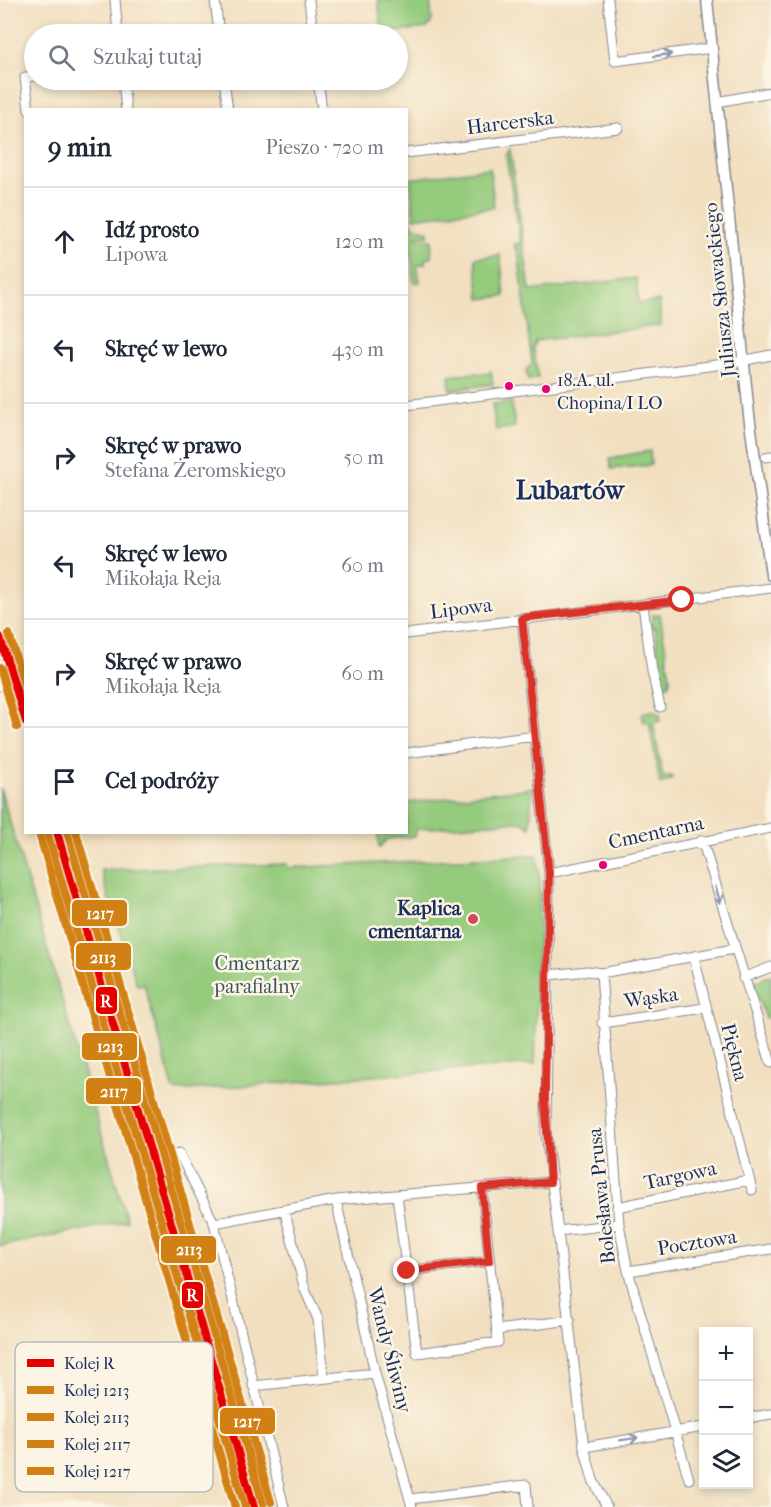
<!DOCTYPE html>
<html lang="pl">
<meta charset="utf-8">
<style>
body{margin:0;font-family:"IM FELL French Canon",serif;background:#f2f2f3;color:#1f2937}
.controls{position:absolute;right:18px;bottom:18px;display:grid;overflow:hidden;border-radius:0px;box-shadow:0 3px 9px #0003}
.controls button{width:54px;height:54px;display:grid;place-items:center;padding:0;border:0;border-bottom:2px solid #e0e1e3;background:#fff;color:#1f2937;font:30px sans-serif}
.stop{position:absolute;width:18px;height:18px;margin:-14px;border:4px solid #d93025;border-radius:50%;background:#fff}
.stop.end{background:#d93025;border-color:#fff;box-shadow:0 2px 6px #0008}
.list{margin:0;padding:0;list-style:none}
h2{display:flex;justify-content:space-between;align-items:center;height:78px;margin:0;padding:0 24px;font-size:26px}
h2 small{font-size:20px;font-weight:400;color:#747a83}
.list li{display:grid;grid-template-columns:39px 1fr auto;gap:18px;align-items:center;box-sizing:border-box;height:108px;padding:0 24px;border-top:2px solid #e0e1e3}
.list b{display:block;font-size:22px;white-space:nowrap}
.list p{margin:0;font-size:20px;white-space:nowrap;color:#747a83}
.list em{font-size:20px;font-style:normal;color:#747a83}
.icon{flex:none;width:33px;height:33px;fill:none;stroke:currentColor;stroke-width:2;stroke-linecap:round;stroke-linejoin:round}
.map{position:relative;flex:none;width:771px;height:1507px;overflow:hidden}
.search{position:absolute;background:#fff;box-shadow:0 3px 9px #0003;left:24px;top:24px;width:384px;height:66px;display:flex;align-items:center;gap:15px;box-sizing:border-box;padding:0 21px;border-radius:33px;color:#747a83;font-size:22px}
.panel{position:absolute;background:#fff;box-shadow:0 3px 9px #0003;left:24px;top:108px;width:384px;height:726px;border-radius:0px}
.map>svg:first-child{display:block}
.green{fill:#95cb7d;stroke:#587d6e;stroke-width:1.5}
.lines{fill:none;stroke-linecap:round;stroke-linejoin:round}
.minor-casing{stroke:#86878f;stroke-width:11}
.major-casing{stroke:#86878f;stroke-width:13}
.minor{stroke:#fff;stroke-width:9}
.major{stroke:#fff;stroke-width:10}
.rail-1-casing{stroke:#fcf5e5;stroke-width:12}
.rail-2-casing{stroke:#fcf5e5;stroke-width:12}
.rail-3-casing{stroke:#fcf5e5;stroke-width:12}
.rail-4-casing{stroke:#fcf5e5;stroke-width:12}
.rail-5-casing{stroke:#fcf5e5;stroke-width:12}
.rail-1{stroke:#e50000;stroke-width:8}
.rail-2{stroke:#d18113;stroke-width:8}
.rail-3{stroke:#d18113;stroke-width:8}
.rail-4{stroke:#d18113;stroke-width:8}
.rail-5{stroke:#d18113;stroke-width:8}
.oneway{stroke:#8d97ae}
.route{stroke:#d93025;stroke-width:8}
.bus-dot{fill:#e5007d;stroke:#fcf5e5;stroke-width:2}
.poi-dot{fill:#d1495b;stroke:#fcf5e5;stroke-width:2}
.labels{text-anchor:middle;stroke-width:5;stroke-linejoin:round;paint-order:stroke}
.bus-label{font-size:18px;fill:#1b2f5e;stroke:#fcf5e5;text-anchor:start}
.street-label{font-size:20px;fill:#1b2f5e;stroke:#fcf5e5}
.poi-label{font-size:20px;font-weight:bold;fill:#1b2f5e;stroke:#fcf5e5;text-anchor:end}
.park-label{font-size:20px;fill:#3a5666;stroke:#fcf5e5}
.district-label{font-size:26px;font-weight:bold;fill:#1b2f5e;stroke:#fcf5e5}
.key{fill:#fcf5e5;stroke:#b8babc;stroke-width:1.5}
.key-label{font-size:16px;fill:#1b2f5e}
.line-badge{stroke:#fcf5e5;stroke-width:2}
.badge-label{font-size:16px;text-anchor:middle;font-weight:bold;fill:#fff}
</style>
<div class="map">
<svg width="771" height="1507" viewBox="0 0 771 1507">
<rect width="100%" height="100%" fill="#fcf5e5"/>
<filter id="ink" filterUnits="userSpaceOnUse"><feTurbulence type="fractalNoise" baseFrequency=".0167" numOctaves="2"/><feDisplacementMap in="SourceGraphic" scale="12" xChannelSelector="R" yChannelSelector="G"/><feConvolveMatrix kernelMatrix="1 2 1 2 8 2 1 2 1" color-interpolation-filters="sRGB"/></filter>
<filter id="wash" filterUnits="userSpaceOnUse"><feTurbulence type="fractalNoise" baseFrequency=".008" numOctaves="4" result="noise"/><feDisplacementMap in="SourceGraphic" scale="24" xChannelSelector="R" yChannelSelector="G"/><feGaussianBlur stdDeviation="1.35" result="paint"/><feColorMatrix in="noise" values="0 0 0 0 0 0 0 0 0 0 0 0 0 0 0 0 0 1.4 0 .05"/><feComposite in="paint" operator="in"/></filter>
<g filter="url(#wash)">
<rect width="100%" height="100%" fill="#f1dfc0"/>
<path class="green" d="M378 0H430L432 21 427 28 382 33Z
M510 149 530 291 636 278 639 304 659 301 661 325 535 341 533 348 538 378 528 380 526 370 532 364 518 250 515 249V244L521 243 506 156Z
M490 168 494 207 414 218 410 179Z
M407 219 416 227 429 231V235L416 237V239L432 240 431 258 425 259V264L417 265 420 282 414 283Z
M500 255 505 296 480 299 475 258Z
M491 371 493 384 450 390 449 376 476 373 487 374Z
M511 401 515 427 496 430 492 404Z
M650 451 651 465 611 469 610 458Z
M660 614 670 679 669 684 658 690 656 685 662 684 655 627 650 628 653 615Z
M654 711 660 715V721L653 723 663 777 671 776 672 779 660 784 649 722H644L641 716 645 712Z
M0 788 127 1221 0 1246Z
M532 788 530 827 521 821 417 829 415 836 387 839 379 848 378 833 406 832 407 803Z
M537 855 540 884 535 1064 174 1091 144 984 137 985 118 925H116L101 870 287 864 288 868Z
M771 975V1016L765 1018 753 983Z"/>
</g>
<g filter="url(#ink)">
<g class="lines">
<g class="minor-casing">
<path id="minor" d="M115 0 118 34
M215 0 219 34
M309 0 313 34
M608 0 615 61 712 48
M123 80 126 110
M224 80 228 110
M318 80 322 110
M717 102 771 92
M29 110 25 77 34 76
M406 153 618 128
M406 405 732 363 771 355
M766 457 771 456
M643 605 652 671 660 707
M522 618 549 873 546 1133 584 1447 593 1480 607 1507
M406 634 771 588
M0 686 26 682
M406 753 535 736
M702 840 771 1063
M549 873 771 828
M694 957 752 1190
M601 973 619 1224 628 1271 689 1479
M549 975 588 971 601 973 734 949
M743 978 771 967
M602 1023 705 1008
M179 1153 214 1223 284 1507
M397 1195 417 1353 498 1342 482 1188
M336 1200 375 1373 412 1507
M617 1207 749 1180
M284 1209 305 1290 318 1319 324 1377
M214 1223 336 1200 551 1182
M558 1231 619 1224
M407 1271 489 1261
M628 1271 771 1249
M497 1330 570 1320
M253 1386 375 1373
M748 1418 771 1414
M584 1447 704 1427
M410 1499 526 1485 528 1507"/>
</g>
<g class="major-casing">
<path id="major" d="M707 0 749 415 771 575"/>
</g>
<use href="#minor" class="minor"/>
<use href="#major" class="major"/>
<g class="rail-1-casing">
<path id="rail-1" d="M0 637 26 722
M57 832 254 1507"/>
</g>
<g class="rail-2-casing">
<path id="rail-2" d="M0 668 17 727
M48 835 245 1507"/>
</g>
<g class="rail-3-casing">
<path id="rail-3" d="M9 634 26 691
M67 832 263 1504"/>
</g>
<g class="rail-4-casing">
<path id="rail-4" d="M40 837 235 1507"/>
</g>
<g class="rail-5-casing">
<path id="rail-5" d="M76 832 271 1502"/>
</g>
<use href="#rail-1" class="rail-1"/>
<use href="#rail-2" class="rail-2"/>
<use href="#rail-3" class="rail-3"/>
<use href="#rail-4" class="rail-4"/>
<use href="#rail-5" class="rail-5"/>
</g>
<defs><path id="oneway-shaft" d="M-6 0H5M1.5-3L5.5 0L1.5 3" fill="none" stroke-width="1.6" stroke-linecap="round" stroke-linejoin="round" transform="scale(1.5)"/></defs>
<g class="oneway">
<use href="#oneway-shaft" transform="translate(663 55) rotate(-8)"/>
<use href="#oneway-shaft" transform="translate(718 895) rotate(74)"/>
<use href="#oneway-shaft" transform="translate(629 1439) rotate(-9)"/>
</g>
</g>
<g class="lines" filter="url(#ink)">
<path class="route" d="M407 1271 489 1261 482 1188 550 1182 545 1097 549 873 522 618 682 600"/>
</g>
<g class="bus-dot">
<circle cx="509" cy="386" r="5"/>
<circle cx="546" cy="389" r="5"/>
<circle cx="603" cy="865" r="5"/>
</g>
<circle class="poi-dot" cx="473" cy="919" r="6"/>
<g class="labels">
<g class="bus-label">
<text x="557" y="386">18.A. ul.<tspan x="557" dy="23">Chopina/I LO</tspan></text>
</g>
<g class="street-label">
<text transform="translate(510 122) rotate(-7)" y="7">Harcerska</text>
<text transform="translate(719 290) rotate(-96)" y="7">Juliusza Słowackiego</text>
<text transform="translate(461 608) rotate(-7)" y="7">Lipowa</text>
<text transform="translate(656 832) rotate(-12)" y="7">Cmentarna</text>
<text transform="translate(651 997) rotate(-8)" y="7">Wąska</text>
<text transform="translate(735 1052) rotate(76)" y="7">Piękna</text>
<text transform="translate(680 1175) rotate(-12)" y="7">Targowa</text>
<text transform="translate(601 1196) rotate(-96)" y="7">Bolesława Prusa</text>
<text transform="translate(697 1242) rotate(-9)" y="7">Pocztowa</text>
<text transform="translate(390 1350) rotate(76)" y="7">Wandy Śliwiny</text>
</g>
<g class="poi-label">
<text x="461" y="915">Kaplica<tspan x="461" dy="23">cmentarna</tspan></text>
</g>
<g class="park-label">
<text x="257" y="970">Cmentarz<tspan x="257" dy="23">parafialny</tspan></text>
</g>
<g class="district-label">
<text x="570" y="499">Lubartów</text>
</g>
</g>
<rect x="15" y="1342" width="198" height="150" rx="9" class="key"/>
<rect x="27" y="1359" width="27" height="8" fill="#e50000"/>
<rect x="27" y="1386" width="27" height="8" fill="#d18113"/>
<rect x="27" y="1413" width="27" height="8" fill="#d18113"/>
<rect x="27" y="1440" width="27" height="8" fill="#d18113"/>
<rect x="27" y="1467" width="27" height="8" fill="#d18113"/>
<g class="key-label">
<text x="64" y="1369">Kolej R</text>
<text x="64" y="1396">Kolej 1213</text>
<text x="64" y="1423">Kolej 2113</text>
<text x="64" y="1450">Kolej 2117</text>
<text x="64" y="1477">Kolej 1217</text>
</g>
<g class="line-badge">
<rect x="71" y="899" width="57" height="28" rx="6" fill="#d18113"/>
<rect x="75" y="942" width="57" height="29" rx="6" fill="#d18113"/>
<rect x="95" y="986" width="23" height="29" rx="6" fill="#e50000"/>
<rect x="81" y="1032" width="57" height="29" rx="6" fill="#d18113"/>
<rect x="85" y="1077" width="57" height="28" rx="6" fill="#d18113"/>
<rect x="160" y="1235" width="57" height="29" rx="6" fill="#d18113"/>
<rect x="181" y="1281" width="23" height="28" rx="6" fill="#e50000"/>
<rect x="219" y="1407" width="57" height="28" rx="6" fill="#d18113"/>
</g>
<g class="badge-label">
<text x="100" y="919">1217</text>
<text x="103" y="963">2113</text>
<text x="106" y="1007">R</text>
<text x="110" y="1052">1213</text>
<text x="114" y="1097">2117</text>
<text x="189" y="1255">2113</text>
<text x="192" y="1301">R</text>
<text x="247" y="1427">1217</text>
</g>
</svg>
<div class="controls">
<button>+</button>
<button>−</button>
<button><svg class="icon" aria-label="layers" viewBox="0 0 24 24"><path d="M12 4l9 5-9 5-9-5zM3 14l9 5 9-5"/></svg></button>
</div>
<div class="stop" style="left:682px;top:600px"></div>
<div class="stop end" style="left:407px;top:1271px"></div>
<div class="search"><svg class="icon" aria-label="search" viewBox="0 0 24 24"><circle cx="10" cy="10" r="6"/><path d="M15 15l6 6"/></svg>Szukaj tutaj</div>
<section class="panel">
<h2>9 min<small>Pieszo · 720 m</small></h2>
<ul class="list">
<li><svg class="icon" aria-label="ahead" viewBox="0 0 24 24"><path d="M12 20V5M6 11l6-6 6 6"/></svg><div><b>Idź prosto</b><p>Lipowa</p></div><em>120 m</em></li>
<li><svg class="icon" aria-label="left" viewBox="0 0 24 24"><path d="M17 20v-9H6M10 6l-5 5 5 5"/></svg><div><b>Skręć w lewo</b></div><em>430 m</em></li>
<li><svg class="icon" aria-label="right" viewBox="0 0 24 24"><path d="M7 20v-9h11M14 6l5 5-5 5"/></svg><div><b>Skręć w prawo</b><p>Stefana Żeromskiego</p></div><em>50 m</em></li>
<li><svg class="icon" aria-label="left" viewBox="0 0 24 24"><path d="M17 20v-9H6M10 6l-5 5 5 5"/></svg><div><b>Skręć w lewo</b><p>Mikołaja Reja</p></div><em>60 m</em></li>
<li><svg class="icon" aria-label="right" viewBox="0 0 24 24"><path d="M7 20v-9h11M14 6l5 5-5 5"/></svg><div><b>Skręć w prawo</b><p>Mikołaja Reja</p></div><em>60 m</em></li>
<li><svg class="icon" aria-label="arrive" viewBox="0 0 24 24"><path d="M6 21V4h12l-3 4 3 4H6"/></svg><div><b>Cel podróży</b></div></li>
</ul>
</section>
</div>
